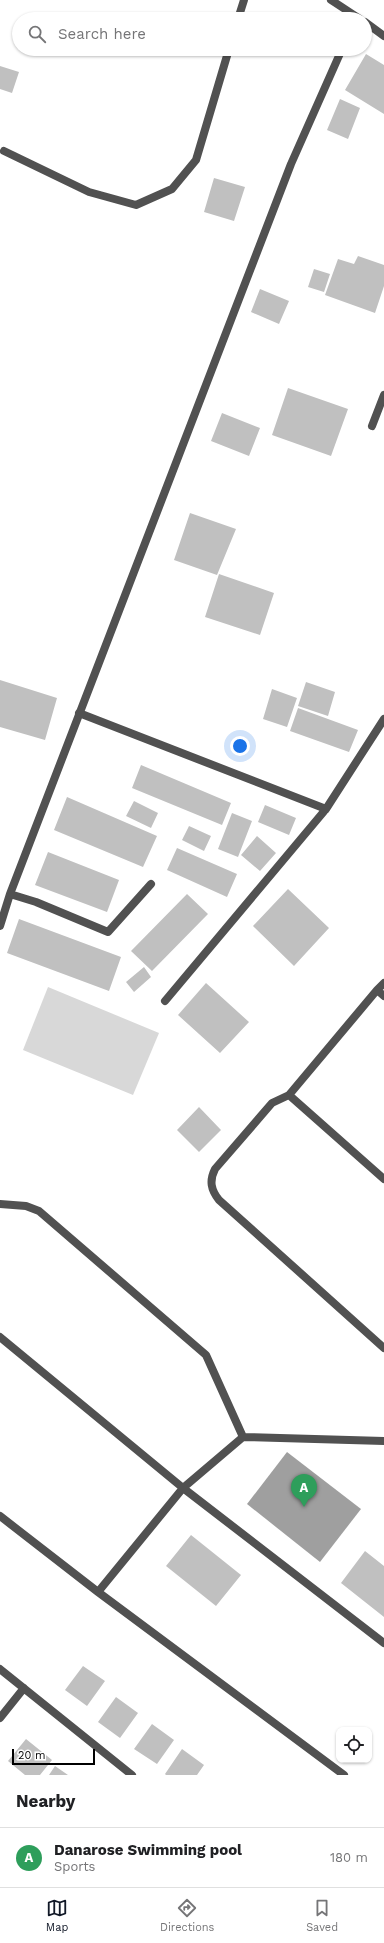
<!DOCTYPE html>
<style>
body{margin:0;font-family:"Work Sans",sans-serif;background:#f6f6f6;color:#202124}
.controls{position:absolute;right:12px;bottom:12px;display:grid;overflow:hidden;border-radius:8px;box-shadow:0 1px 3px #0004}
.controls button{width:36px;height:36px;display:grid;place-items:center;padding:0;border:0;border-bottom:1px solid #e0e0e0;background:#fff;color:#202124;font:20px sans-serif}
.scale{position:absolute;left:12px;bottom:10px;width:83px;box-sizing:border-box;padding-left:4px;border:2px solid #000;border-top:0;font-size:11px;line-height:14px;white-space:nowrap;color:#000;-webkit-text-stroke:3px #fff;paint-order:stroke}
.you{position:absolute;left:240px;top:746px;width:14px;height:14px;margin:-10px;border:3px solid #fff;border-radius:50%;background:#1a73e8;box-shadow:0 0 0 6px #1a73e833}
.badge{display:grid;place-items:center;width:26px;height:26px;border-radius:50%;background:#111827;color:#fff;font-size:13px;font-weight:700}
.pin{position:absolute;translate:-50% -33px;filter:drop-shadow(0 1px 2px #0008)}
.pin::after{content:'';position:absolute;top:21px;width:14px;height:12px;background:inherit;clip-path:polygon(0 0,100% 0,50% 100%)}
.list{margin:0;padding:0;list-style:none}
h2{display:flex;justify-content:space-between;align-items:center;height:52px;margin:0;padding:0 16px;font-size:17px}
h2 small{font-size:13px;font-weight:400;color:#757577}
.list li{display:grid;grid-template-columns:26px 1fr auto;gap:12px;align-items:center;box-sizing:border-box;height:60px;padding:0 16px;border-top:1px solid #e0e0e0}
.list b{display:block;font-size:15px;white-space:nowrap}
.list p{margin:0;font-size:13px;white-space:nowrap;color:#757577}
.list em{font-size:13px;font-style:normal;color:#757577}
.icon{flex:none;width:22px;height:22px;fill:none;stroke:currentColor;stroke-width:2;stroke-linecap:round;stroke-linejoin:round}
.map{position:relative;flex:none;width:384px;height:1775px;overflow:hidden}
.search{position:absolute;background:#fff;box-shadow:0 1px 3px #0004;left:12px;right:12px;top:12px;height:44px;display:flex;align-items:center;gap:10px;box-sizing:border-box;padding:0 14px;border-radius:22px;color:#757577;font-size:15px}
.sheet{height:112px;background:#fff}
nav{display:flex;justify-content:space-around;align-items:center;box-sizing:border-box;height:56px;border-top:1px solid #e0e0e0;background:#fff;font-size:11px;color:#757577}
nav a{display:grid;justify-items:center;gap:2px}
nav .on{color:#111827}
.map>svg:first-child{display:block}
.green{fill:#d8d8d8}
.water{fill:#9f9f9f}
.building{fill:#c0c0c0}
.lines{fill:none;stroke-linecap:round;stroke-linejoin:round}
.minor{stroke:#515151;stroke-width:8}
</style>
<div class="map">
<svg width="384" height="1775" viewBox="0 0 384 1775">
<rect width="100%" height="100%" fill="#fff"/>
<path class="green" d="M48 987 159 1033 133 1095 23 1050Z"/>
<path class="water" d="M287 1452 361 1509 320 1562 247 1504Z"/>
<path class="building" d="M366 54 384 65V114L345 90Z
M0 66 19 72 12 93 0 89Z
M340 99 360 108 348 139 327 130Z
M214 178 245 187 234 221 204 212Z
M358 256 384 265V286L375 313 325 295 338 259 354 264Z
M314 269 330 274 324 292 308 287Z
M260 289 289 301 279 324 251 312Z
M288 388 348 409 331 456 272 435Z
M222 413 260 428 249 456 211 441Z
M190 513 236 529 217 575 174 560Z
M219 574 274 593 260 635 205 617Z
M0 680 57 698 45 740 0 727Z
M306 682 335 692 328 716 298 706Z
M272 689 297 698 287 727 263 719Z
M298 708 358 730 349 752 290 731Z
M141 765 231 803 222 825 132 788Z
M67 797 157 836 143 867 54 830Z
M134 801 158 813 151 828 126 816Z
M265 805 296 818 289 835 258 822Z
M232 813 252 821 238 857 218 849Z
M189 826 211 836 204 851 182 840Z
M257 836 276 853 260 871 241 855Z
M177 848 237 874 227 897 167 870Z
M48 852 119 880 107 912 35 885Z
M288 889 329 928 294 966 253 926Z
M187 894 208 914 152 971 131 951Z
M19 919 121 957 109 991 7 953Z
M144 967 151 977 134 992 126 982Z
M206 983 249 1022 220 1053 178 1015Z
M199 1107 221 1130 199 1152 177 1130Z
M191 1535 241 1575 216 1606 166 1566Z
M365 1551 384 1566V1617L341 1583Z
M83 1666 105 1681 87 1706 65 1690Z
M116 1697 138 1713 120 1738 98 1722Z
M152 1724 174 1740 157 1764 134 1749Z
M26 1739 52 1760 40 1775H25L8 1761Z
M182 1749 204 1765 197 1775H166L165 1774Z
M55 1766 68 1775H49Z"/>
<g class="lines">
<path class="minor" d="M331 0 360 19
M238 19 244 0
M365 22 384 36
M4 151 89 192 136 205 172 189 196 160 229 49
M372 426 384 395
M79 713 326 809
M151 884 108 932 36 902 10 894 291 164 342 49
M0 926 10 894
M384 983 377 990 384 996
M165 1001 326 809 384 719
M289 1095 377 990
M384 1179 289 1095 272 1103 215 1169C209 1181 211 1190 219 1200L384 1348
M0 1204 26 1206 39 1211 206 1355 243 1437
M0 1337 183 1488 384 1643
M0 1516 98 1592 344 1775
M98 1592 183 1488 243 1437 384 1441
M0 1669 132 1775
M0 1718 24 1688"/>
</g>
</svg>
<div class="controls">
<button><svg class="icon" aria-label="locate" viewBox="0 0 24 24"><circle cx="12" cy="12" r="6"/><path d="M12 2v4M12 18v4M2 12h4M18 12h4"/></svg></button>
</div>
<div class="scale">20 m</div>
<div class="you"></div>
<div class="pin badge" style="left:304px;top:1507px;background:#2e9e5b">A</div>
<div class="search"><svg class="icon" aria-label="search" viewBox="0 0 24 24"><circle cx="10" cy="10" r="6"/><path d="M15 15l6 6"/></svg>Search here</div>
</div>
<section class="sheet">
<h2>Nearby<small></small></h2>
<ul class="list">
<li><span class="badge" style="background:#2e9e5b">A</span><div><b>Danarose Swimming pool</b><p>Sports</p></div><em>180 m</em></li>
</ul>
</section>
<nav>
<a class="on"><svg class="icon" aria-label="map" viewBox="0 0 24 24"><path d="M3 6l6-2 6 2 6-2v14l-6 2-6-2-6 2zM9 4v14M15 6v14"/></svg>Map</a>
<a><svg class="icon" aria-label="directions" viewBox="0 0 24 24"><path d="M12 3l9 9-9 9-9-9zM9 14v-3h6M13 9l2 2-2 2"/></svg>Directions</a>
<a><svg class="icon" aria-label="saved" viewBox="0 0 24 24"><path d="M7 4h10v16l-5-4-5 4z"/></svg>Saved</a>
</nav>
